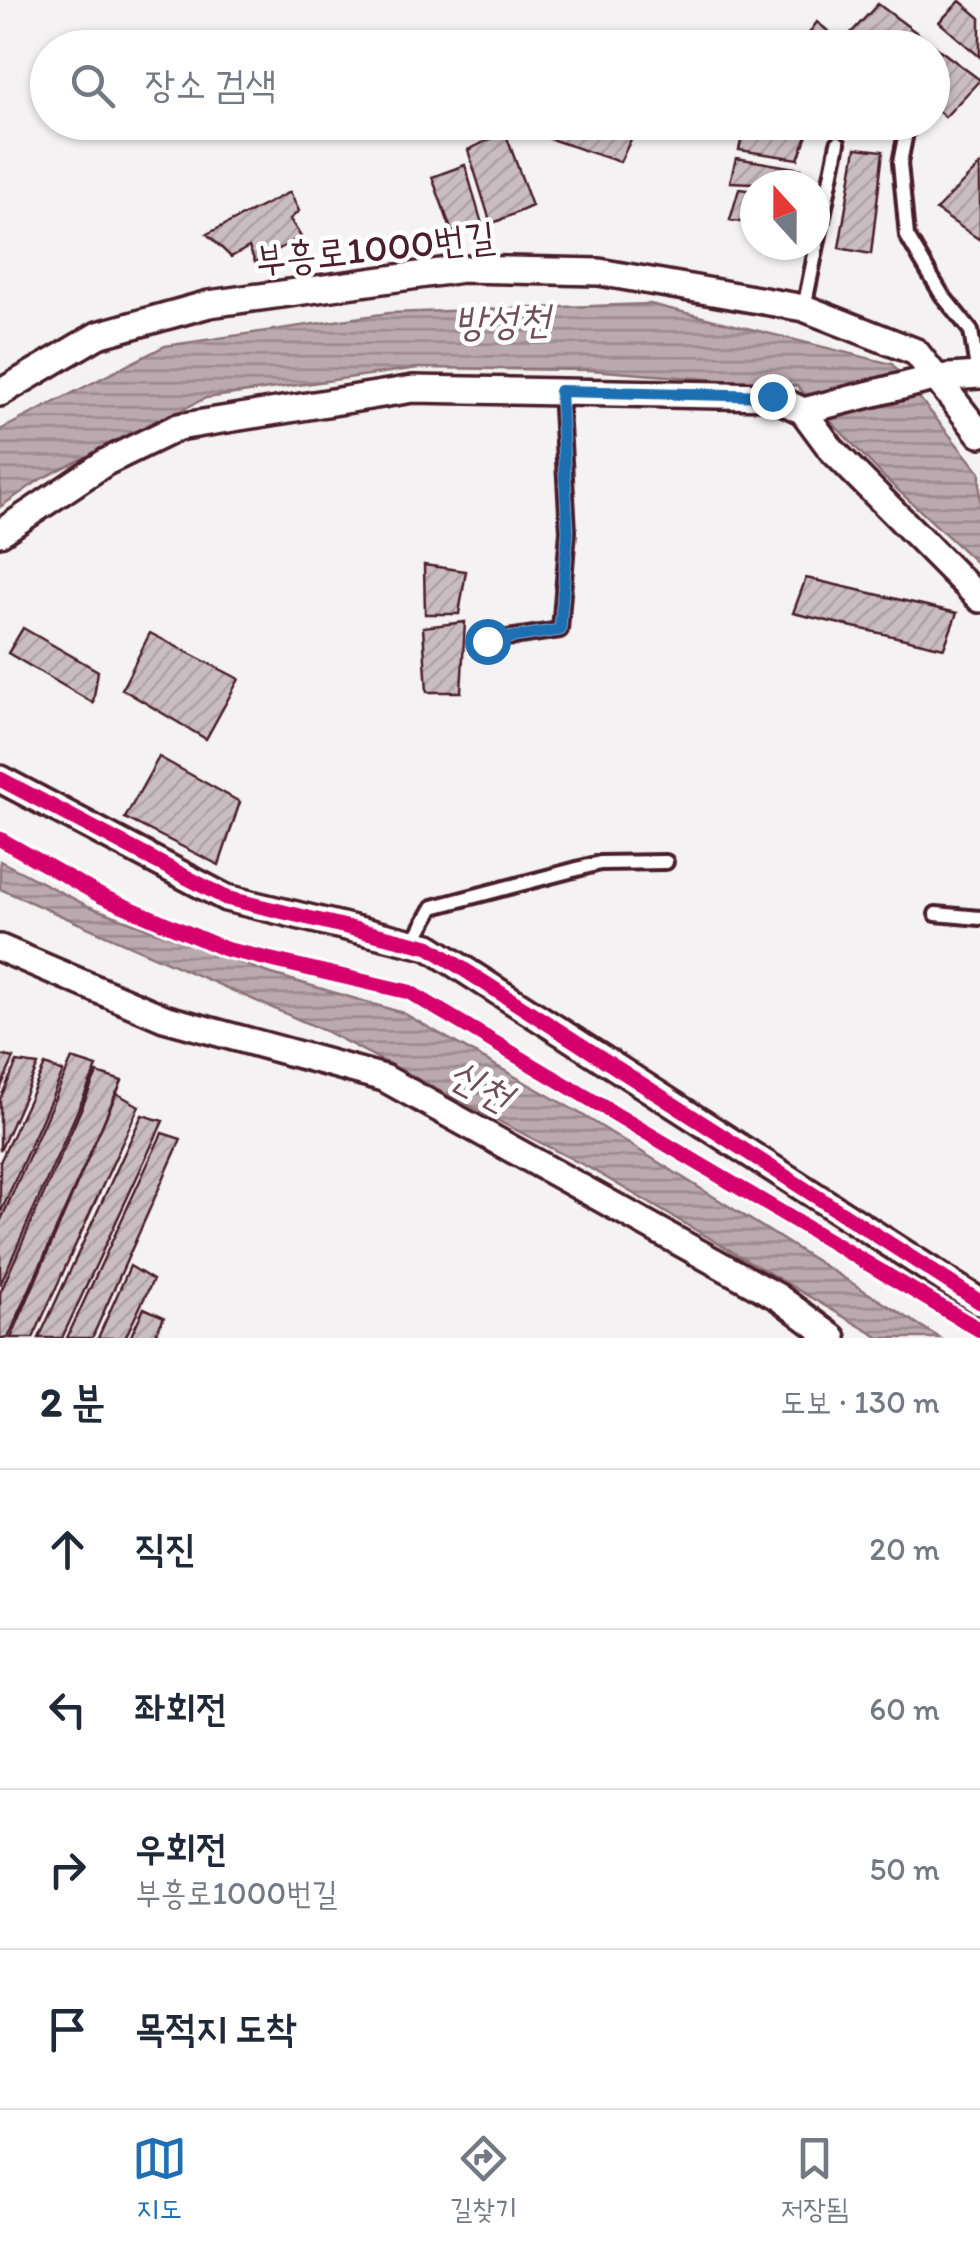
<!DOCTYPE html>
<html lang="ko">
<meta charset="utf-8">
<style>
body{margin:0;font-family:Itim,"Poor Story",sans-serif;background:#f6f6f7;color:#1f2937}
.compass{position:absolute;left:740px;top:170px;width:90px;height:90px;border-radius:50%;background:#fff;box-shadow:0 2px 8px #0004;rotate:339deg}
.stop{position:absolute;width:30px;height:30px;margin:-22px;border:8px solid #1f6fb2;border-radius:50%;background:#fff}
.stop.end{background:#1f6fb2;border-color:#fff;box-shadow:0 2px 10px #0008}
.list{margin:0;padding:0;list-style:none}
h2{display:flex;justify-content:space-between;align-items:center;height:130px;margin:0;padding:0 40px;font-size:42px}
h2 small{font-size:32px;font-weight:400;color:#747a83}
.list li{display:grid;grid-template-columns:65px 1fr auto;gap:30px;align-items:center;box-sizing:border-box;height:160px;padding:0 40px;border-top:2px solid #e0e1e3}
.list b{display:block;font-size:38px;white-space:nowrap}
.list p{margin:0;font-size:32px;white-space:nowrap;color:#747a83}
.list em{font-size:32px;font-style:normal;color:#747a83}
.icon{flex:none;width:55px;height:55px;fill:none;stroke:currentColor;stroke-width:2;stroke-linecap:round;stroke-linejoin:round}
.map{position:relative;flex:none;width:980px;height:1338px;overflow:hidden}
.search{position:absolute;background:#fff;box-shadow:0 2px 8px #0004;left:30px;right:30px;top:30px;height:110px;display:flex;align-items:center;gap:25px;box-sizing:border-box;padding:0 35px;border-radius:55px;color:#747a83;font-size:38px}
.sheet{height:770px;background:#fff}
nav{display:flex;justify-content:space-around;align-items:center;box-sizing:border-box;height:140px;border-top:2px solid #e0e1e3;background:#fff;font-size:28px;color:#747a83}
nav a{display:grid;justify-items:center;gap:5px}
nav .on{color:#1f6fb2}
.map>svg:first-child{display:block}
.water{fill:url(#water-rules);stroke:#8d727a;stroke-width:2.5}
.building{fill:url(#building-hatch);stroke:#4a1f2b;stroke-width:2.5}
.lines{fill:none;stroke-linecap:round;stroke-linejoin:round}
.lane-casing{stroke:#4a1f2b;stroke-width:20}
.street-casing{stroke:#4a1f2b;stroke-width:32}
.lane{stroke:#fff;stroke-width:12}
.street{stroke:#fff;stroke-width:25}
.cycleway-casing{stroke:#fff;stroke-width:21}
.cycleway{stroke:#d6006c;stroke-width:15}
.route{stroke:#1f6fb2;stroke-width:12}
.labels{text-anchor:middle;stroke-width:9;stroke-linejoin:round;paint-order:stroke}
.street-label{font-size:38px;fill:#4a1f2b;stroke:#fff}
.water-label{font-size:40px;font-style:italic;fill:#714f59;stroke:#fff}
</style>
<div class="map">
<svg width="980" height="1338" viewBox="0 0 980 1338">
<defs>
<pattern id="water-rules" width="6" height="5" patternUnits="userSpaceOnUse" patternTransform="scale(2.5)"><rect width="6" height="5" fill="#baa9ae"/><path d="M0 2.5h6" fill="none" stroke="#99898e"/></pattern>
<pattern id="building-hatch" width="6" height="6" patternUnits="userSpaceOnUse" patternTransform="scale(2.5)"><rect width="6" height="6" fill="#cabdc1"/><path d="M-1 1l2-2M0 6l6-6M5 7l2-2" fill="none" stroke="#afa2a6"/></pattern>
</defs>
<rect width="100%" height="100%" fill="#f4f2f2"/>
<filter id="ink" filterUnits="userSpaceOnUse"><feTurbulence type="fractalNoise" baseFrequency=".01" numOctaves="2"/><feDisplacementMap in="SourceGraphic" scale="20" xChannelSelector="R" yChannelSelector="G"/><feConvolveMatrix kernelMatrix="1 2 1 2 8 2 1 2 1" color-interpolation-filters="sRGB"/></filter>
<g filter="url(#ink)">
<path class="water" d="M650 304 892 364 980 473V566L886 479 797 386 590 370 418 368 206 398 41 479 0 507V430L165 346 389 313Z
M0 861 88 906 265 972 403 1013 581 1114 940 1338H880L593 1170 325 1031 0 889Z"/>
<path class="building" d="M960 1 980 18V57L939 22Z
M878 4 980 80 945 117 932 106V48H867L851 33Z
M817 22 849 48H798Z
M423 122H484L426 134Z
M499 122H619L636 129 620 162Z
M745 122 809 130 798 159 739 150Z
M505 132 532 206 491 224 468 150Z
M856 148 883 151 871 254 839 248Z
M736 158 801 169 796 185 730 182Z
M465 165 482 224 452 232 432 177Z
M980 165V240L936 210Z
M739 189 755 191V225L730 220Z
M290 192 299 211 290 219 301 237 255 262 249 247 231 257 207 234Z
M424 565 466 571 459 614H425Z
M806 578 957 613 944 648 793 613Z
M465 622 461 692H427L423 627Z
M23 628 98 671 93 703 8 653Z
M150 633 239 679 206 739 122 689Z
M159 757 240 802 219 865 125 818Z
M0 1055 14 1058 0 1089Z
M72 1059 97 1067 0 1285V1222Z
M17 1062 38 1065 0 1151V1099Z
M45 1065 63 1072 0 1214V1162Z
M97 1073 122 1081 8 1338H0V1293Z
M116 1093 139 1106 33 1338H11Z
M142 1115 163 1121 62 1338H39Z
M162 1133 181 1139 92 1338H67Z
M130 1266 153 1280 125 1338H98Z
M144 1308 164 1317 154 1338H130Z"/>
<g class="lines">
<g class="lane-casing">
<path id="lane" d="M908 122 900 163 907 236 942 295 971 331 978 375
M804 308 838 143
M487 641 560 630 568 531 560 391
M936 914 980 918
M413 943 433 907 600 863 666 862"/>
</g>
<g class="street-casing">
<path id="street" d="M0 393 98 335 209 304 462 269 599 272 804 308 916 352 980 434
M803 411 831 449 980 599
M0 533 106 462 178 427 413 389 772 396 803 411 934 378 980 375
M0 779 226 898 429 947 980 1302
M0 948 164 1018 384 1078 778 1297 833 1338"/>
</g>
<use href="#lane" class="lane"/>
<use href="#street" class="street"/>
<g class="cycleway-casing">
<path id="cycleway" d="M0 779 226 898 429 947 980 1302
M0 839 101 896 225 949 409 992 980 1330"/>
</g>
<use href="#cycleway" class="cycleway"/>
</g>
</g>
<g class="lines" filter="url(#ink)">
<path class="route" d="M487 641 560 630 568 532 560 391 772 396"/>
</g>
<g class="labels">
<g class="street-label">
<text transform="translate(375 248) rotate(-6)" y="13">부흥로1000번길</text>
</g>
<g class="water-label">
<text transform="translate(502 320) rotate(-2)" y="14">방성천</text>
<text transform="translate(481 1084) rotate(29)" y="14">신천</text>
</g>
</g>
</svg>
<svg class="compass" viewBox="-18 -18 36 36"><path d="M0-13l5 13h-10z" fill="#e53935"/><path d="M0 13l5-13h-10z" fill="#747a83"/></svg>
<div class="stop" style="left:487px;top:641px"></div>
<div class="stop end" style="left:772px;top:396px"></div>
<div class="search"><svg class="icon" aria-label="search" viewBox="0 0 24 24"><circle cx="10" cy="10" r="6"/><path d="M15 15l6 6"/></svg>장소 검색</div>
</div>
<section class="sheet">
<h2>2 분<small>도보 · 130 m</small></h2>
<ul class="list">
<li><svg class="icon" aria-label="ahead" viewBox="0 0 24 24"><path d="M12 20V5M6 11l6-6 6 6"/></svg><div><b>직진</b></div><em>20 m</em></li>
<li><svg class="icon" aria-label="left" viewBox="0 0 24 24"><path d="M17 20v-9H6M10 6l-5 5 5 5"/></svg><div><b>좌회전</b></div><em>60 m</em></li>
<li><svg class="icon" aria-label="right" viewBox="0 0 24 24"><path d="M7 20v-9h11M14 6l5 5-5 5"/></svg><div><b>우회전</b><p>부흥로1000번길</p></div><em>50 m</em></li>
<li><svg class="icon" aria-label="arrive" viewBox="0 0 24 24"><path d="M6 21V4h12l-3 4 3 4H6"/></svg><div><b>목적지 도착</b></div></li>
</ul>
</section>
<nav>
<a class="on"><svg class="icon" aria-label="map" viewBox="0 0 24 24"><path d="M3 6l6-2 6 2 6-2v14l-6 2-6-2-6 2zM9 4v14M15 6v14"/></svg>지도</a>
<a><svg class="icon" aria-label="directions" viewBox="0 0 24 24"><path d="M12 3l9 9-9 9-9-9zM9 14v-3h6M13 9l2 2-2 2"/></svg>길찾기</a>
<a><svg class="icon" aria-label="saved" viewBox="0 0 24 24"><path d="M7 4h10v16l-5-4-5 4z"/></svg>저장됨</a>
</nav>
